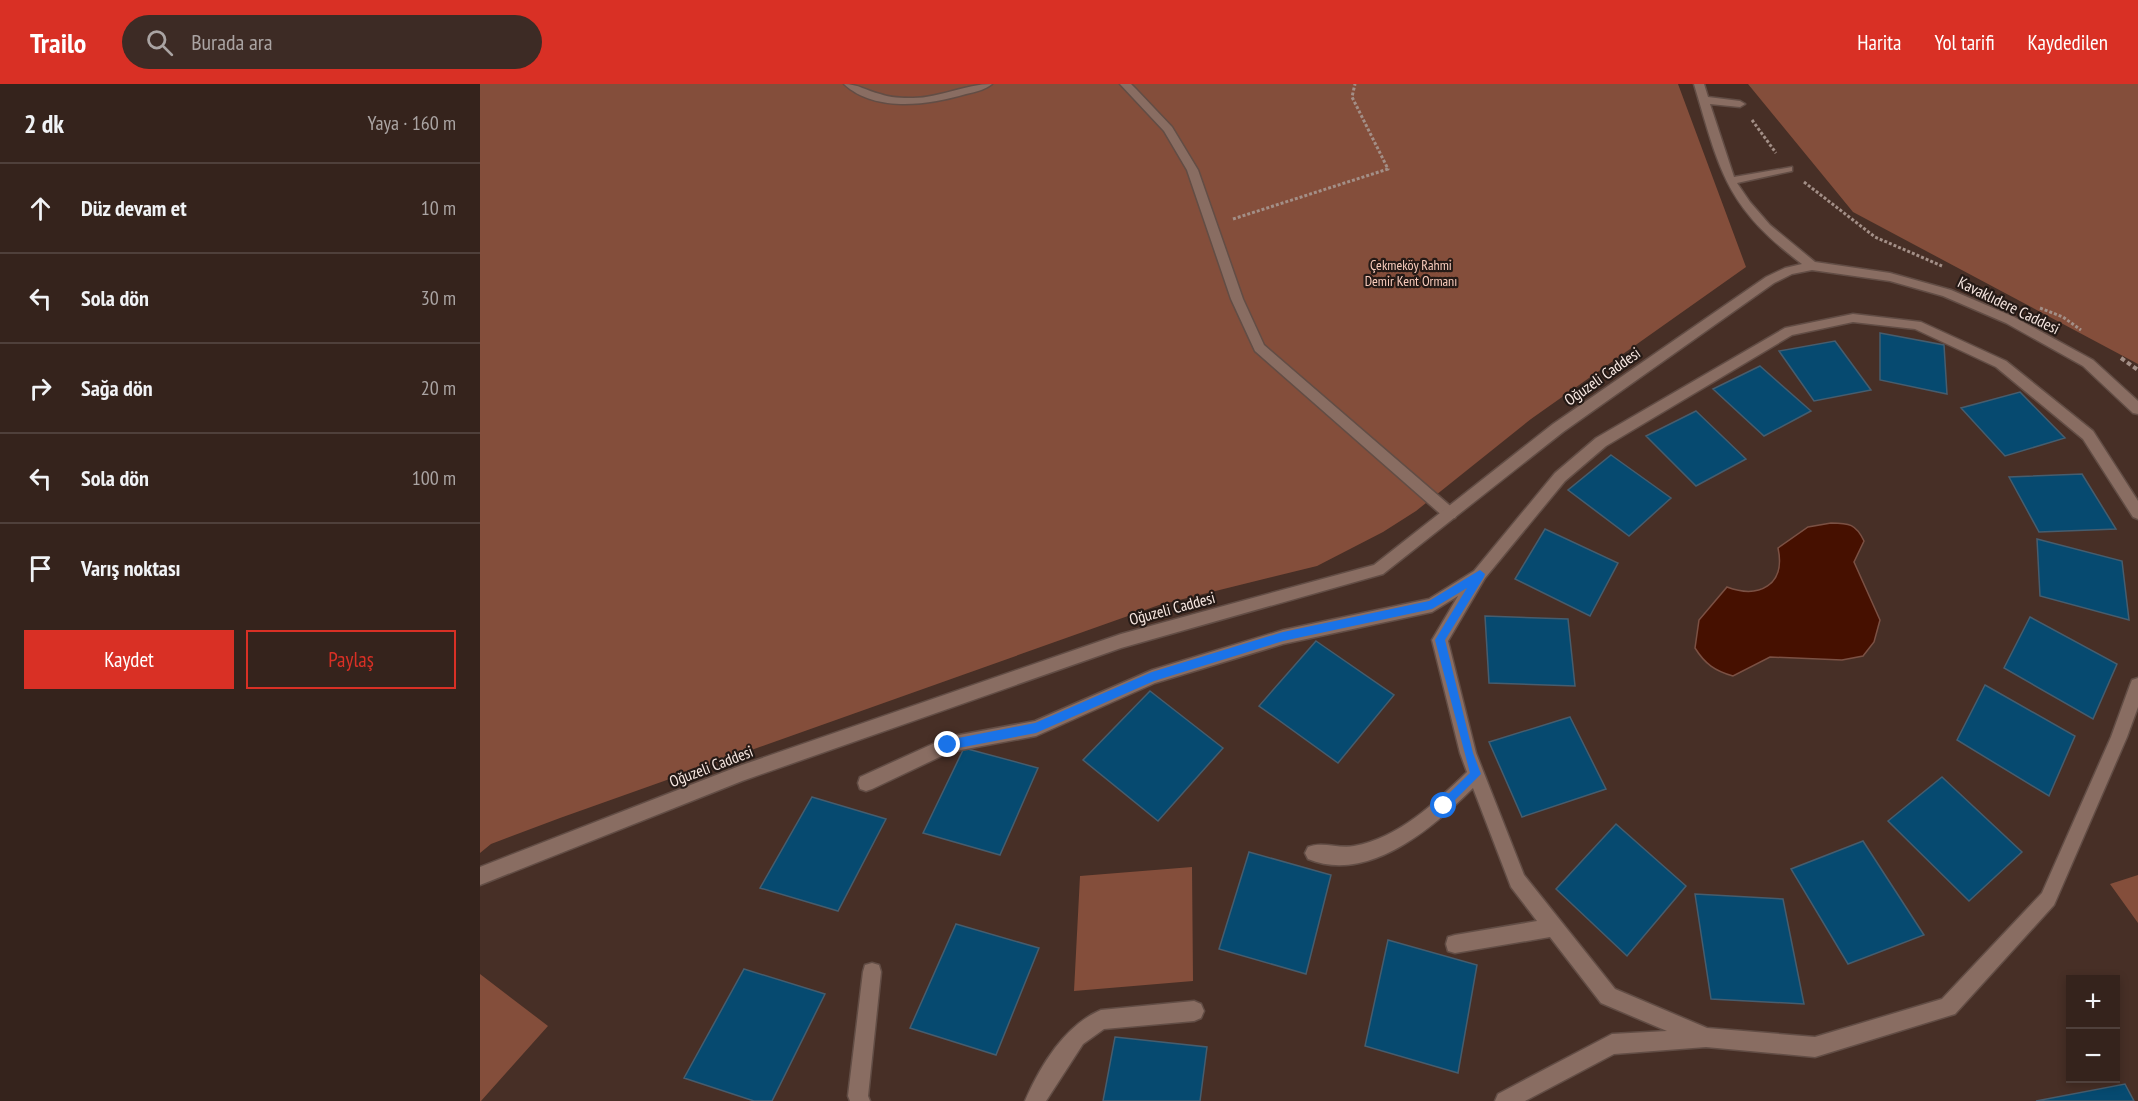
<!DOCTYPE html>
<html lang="tr">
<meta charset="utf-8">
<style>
body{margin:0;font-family:"PT Sans Narrow",sans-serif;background:#3d2b25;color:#f1f3f6}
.controls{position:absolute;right:18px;bottom:18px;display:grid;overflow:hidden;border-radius:0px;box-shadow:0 3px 9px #0003}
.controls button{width:54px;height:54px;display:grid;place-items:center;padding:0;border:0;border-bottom:2px solid #4f403b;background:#35231c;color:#f1f3f6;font:30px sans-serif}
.stop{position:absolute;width:18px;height:18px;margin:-14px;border:4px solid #1a73e8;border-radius:50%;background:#fff}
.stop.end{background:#1a73e8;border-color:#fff;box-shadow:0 2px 6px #0008}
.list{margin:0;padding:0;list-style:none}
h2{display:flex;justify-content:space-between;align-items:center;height:78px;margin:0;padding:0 24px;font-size:26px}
h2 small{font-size:20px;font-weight:400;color:#aaa4a3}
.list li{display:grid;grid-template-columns:39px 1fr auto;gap:18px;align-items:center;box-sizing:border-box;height:90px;padding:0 24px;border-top:2px solid #4f403b}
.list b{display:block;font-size:22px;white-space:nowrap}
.list em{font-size:20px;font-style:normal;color:#aaa4a3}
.actions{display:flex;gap:12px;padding:18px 24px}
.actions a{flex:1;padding:14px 0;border:2px solid #d93025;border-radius:0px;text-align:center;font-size:21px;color:#d93025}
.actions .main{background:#d93025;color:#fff}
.icon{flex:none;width:33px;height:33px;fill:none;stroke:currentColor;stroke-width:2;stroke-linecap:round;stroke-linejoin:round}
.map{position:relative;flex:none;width:1658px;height:1017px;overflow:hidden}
header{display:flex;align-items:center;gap:36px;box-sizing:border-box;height:84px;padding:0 30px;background:#d93025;color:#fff}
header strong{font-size:28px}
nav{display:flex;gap:33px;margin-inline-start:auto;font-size:21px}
.search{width:420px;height:54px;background:#3d2b25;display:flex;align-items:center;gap:15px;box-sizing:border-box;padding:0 21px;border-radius:33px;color:#aaa4a3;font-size:22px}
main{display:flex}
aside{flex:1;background:#35231c}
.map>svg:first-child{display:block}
.green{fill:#844e3b}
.water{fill:#461000;stroke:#7b5144;stroke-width:1.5}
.building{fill:#064a70;stroke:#465d6e;stroke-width:1.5}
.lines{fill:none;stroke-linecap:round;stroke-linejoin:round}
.lane-casing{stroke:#624d45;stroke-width:3}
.street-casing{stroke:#624d45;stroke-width:3}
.path-far1{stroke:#a38f87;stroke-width:3;stroke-dasharray:3 2;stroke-linecap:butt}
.path{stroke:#a38f87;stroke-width:4;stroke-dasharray:4.5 3;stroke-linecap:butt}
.lane{fill:#896d62;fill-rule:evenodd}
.street{fill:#896d62;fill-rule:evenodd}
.route{fill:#1a73e8}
.labels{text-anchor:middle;stroke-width:4.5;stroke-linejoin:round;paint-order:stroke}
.far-park-label{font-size:14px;fill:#f9ccbc;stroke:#251a16}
.street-label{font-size:16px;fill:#f8e8e2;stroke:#251a16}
</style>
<header>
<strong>Trailo</strong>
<div class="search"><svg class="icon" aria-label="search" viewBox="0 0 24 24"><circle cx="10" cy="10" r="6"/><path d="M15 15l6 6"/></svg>Burada ara</div>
<nav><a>Harita</a><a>Yol tarifi</a><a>Kaydedilen</a></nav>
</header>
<main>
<aside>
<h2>2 dk<small>Yaya · 160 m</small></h2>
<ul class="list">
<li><svg class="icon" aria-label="ahead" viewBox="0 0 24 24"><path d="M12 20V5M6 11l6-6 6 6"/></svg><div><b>Düz devam et</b></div><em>10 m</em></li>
<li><svg class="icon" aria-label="left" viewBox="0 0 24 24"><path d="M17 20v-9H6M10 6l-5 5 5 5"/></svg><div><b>Sola dön</b></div><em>30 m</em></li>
<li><svg class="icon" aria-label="right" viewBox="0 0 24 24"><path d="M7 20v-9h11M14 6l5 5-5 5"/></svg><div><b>Sağa dön</b></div><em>20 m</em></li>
<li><svg class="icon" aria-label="left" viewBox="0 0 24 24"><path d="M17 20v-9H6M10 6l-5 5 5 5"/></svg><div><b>Sola dön</b></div><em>100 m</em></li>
<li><svg class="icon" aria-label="arrive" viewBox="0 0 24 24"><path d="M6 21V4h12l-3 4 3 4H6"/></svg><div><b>Varış noktası</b></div></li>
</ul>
<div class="actions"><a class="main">Kaydet</a><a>Paylaş</a></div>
</aside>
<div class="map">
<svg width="1658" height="1017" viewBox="0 0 1658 1017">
<rect width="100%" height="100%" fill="#472f26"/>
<path class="green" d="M0 0H1198L1266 183 1051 335 936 427 903 448 837 482 679 521 80 734 11 760 0 769Z
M1268 0H1658V280L1373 128Z
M712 783 713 897 594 907 600 792Z
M1658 791V839L1630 800Z
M0 890 68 942 1 1017H0Z"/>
<path class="water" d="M1351 439C1369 439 1376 440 1384 457L1374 478 1400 536 1394 558 1383 572 1362 576 1290 573 1253 592C1235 587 1225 580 1215 564L1219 536 1247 503C1279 515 1306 501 1298 464L1328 443Z"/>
<path class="building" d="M1400 249 1464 261 1467 310 1400 296Z
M1355 257 1391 306 1334 317 1299 267Z
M1280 282 1331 327 1284 352 1233 305Z
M1540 308 1585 354 1525 372 1481 324Z
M1216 327 1266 375 1216 402 1166 352Z
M1131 371 1191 414 1149 452 1088 406Z
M1602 390 1636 445 1559 448 1529 393Z
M1065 445 1138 479 1110 532 1035 495Z
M1557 455 1642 477 1649 536 1560 512Z
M1005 532 1088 535 1095 602 1009 599Z
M1550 533 1637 580 1613 635 1524 584Z
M836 557 914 611 858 679 779 622Z
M1505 601 1595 652 1569 712 1477 656Z
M670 607 743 664 678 737 603 676Z
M1090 633 1126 705 1042 733 1009 658Z
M484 664 558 684 520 771 443 749Z
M1462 693 1542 768 1489 817 1408 737Z
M332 713 406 735 358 827 280 804Z
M1136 740 1206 802 1147 872 1076 805Z
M1383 757 1444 851 1368 880 1311 785Z
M769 768 851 791 826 890 739 865Z
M1215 810 1303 815 1324 920 1231 915Z
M476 840 559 864 516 971 430 944Z
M908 856 997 881 978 989 885 962Z
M264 885 345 910 292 1017H274L204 994Z
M635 953 727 963 720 1017H623Z
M1645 1000 1654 1017H1556Z"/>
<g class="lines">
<g class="lane-casing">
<path id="lane" d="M364 0C378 0 387 7 400 10 410 14 422 14 433 14 460 14 485 0 512 0 505 6 495 8 486 10 449 21 395 29 364 0Z
M640 0H651L656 5 692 43 718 86 763 215 784 261 975 426 977 430 975 434H965L775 267 751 215 707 86 684 47Z
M1373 230 1441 238 1526 277 1613 347 1658 417V435L1653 433 1603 355 1516 283 1435 245 1373 238 1312 251 1126 362 1085 397 1005 494 968 557 996 669 1044 791 1135 905 1227 944 1335 953 1462 915 1562 809 1631 653 1650 601 1652 596 1658 594V623L1647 653 1574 821 1475 930 1335 973 1226 963 1134 970 1045 1017H1015L1018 1010 1132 950 1187 947 1121 919 1070 853 975 869 968 867 966 860 968 853 975 851 1057 837 1031 803 993 704C953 744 888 800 828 775L825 769 828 763C842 757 859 765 874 762 919 754 956 718 987 688L980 669 952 556 978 512 952 528 803 560 675 599 556 652 470 668 392 705 386 707 380 705 378 699 380 693 468 653 555 637 672 586 803 546 949 515 994 487 1075 389 1116 354 1305 244Z
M392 879 399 881 401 888 388 1012 390 1017H370L368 1012 383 888 385 881Z
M714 917 721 920 724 927 721 934 714 937 624 945 603 960 566 1017H545C560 982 585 941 621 926Z"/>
</g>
<g class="street-casing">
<path id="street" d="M1214 0H1224L1228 13 1260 17 1265 20 1260 23 1230 20 1254 93 1312 83V87L1257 99 1270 118 1290 141 1335 178 1410 189 1471 206 1534 233 1613 276 1658 317V330L1653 329 1603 282 1526 239 1463 212 1410 197 1332 186 1312 190 1294 199 1083 348 903 490 641 564 262 697 0 801V783L262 681 641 550 894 481 1073 340 1286 193 1305 184 1322 180C1245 122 1240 87 1214 0Z"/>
</g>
<path class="path-far1" d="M1272 36 1296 69
M1324 98 1395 153 1462 182
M753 135 908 85 872 13 875 0
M1560 224 1583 233 1601 246"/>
<path class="path" d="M1641 274 1658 286"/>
<use href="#lane" class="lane"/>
<use href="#street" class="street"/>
</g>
<path class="route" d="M1000 486 1005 490 1004 493 965 556 993 669 1001 690 964 727 958 722 960 718 990 689 955 556 987 504 952 525 803 557 674 597 556 649 468 666 463 661 468 656 555 639 672 588 803 548 949 517Z"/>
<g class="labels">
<g class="far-park-label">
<text x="931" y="186">Çekmeköy Rahmi<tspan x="931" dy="16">Demir Kent Ormanı</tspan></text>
</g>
<g class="street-label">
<text transform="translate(1529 221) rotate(26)" y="6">Kavaklıdere Caddesi</text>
<text transform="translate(1122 292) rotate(-35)" y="6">Oğuzeli Caddesi</text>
<text transform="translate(692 524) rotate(-15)" y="6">Oğuzeli Caddesi</text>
<text transform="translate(231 682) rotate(-21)" y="6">Oğuzeli Caddesi</text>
</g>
</g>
</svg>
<div class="controls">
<button>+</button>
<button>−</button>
</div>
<div class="stop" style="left:964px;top:722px"></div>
<div class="stop end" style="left:468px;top:661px"></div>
</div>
</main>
